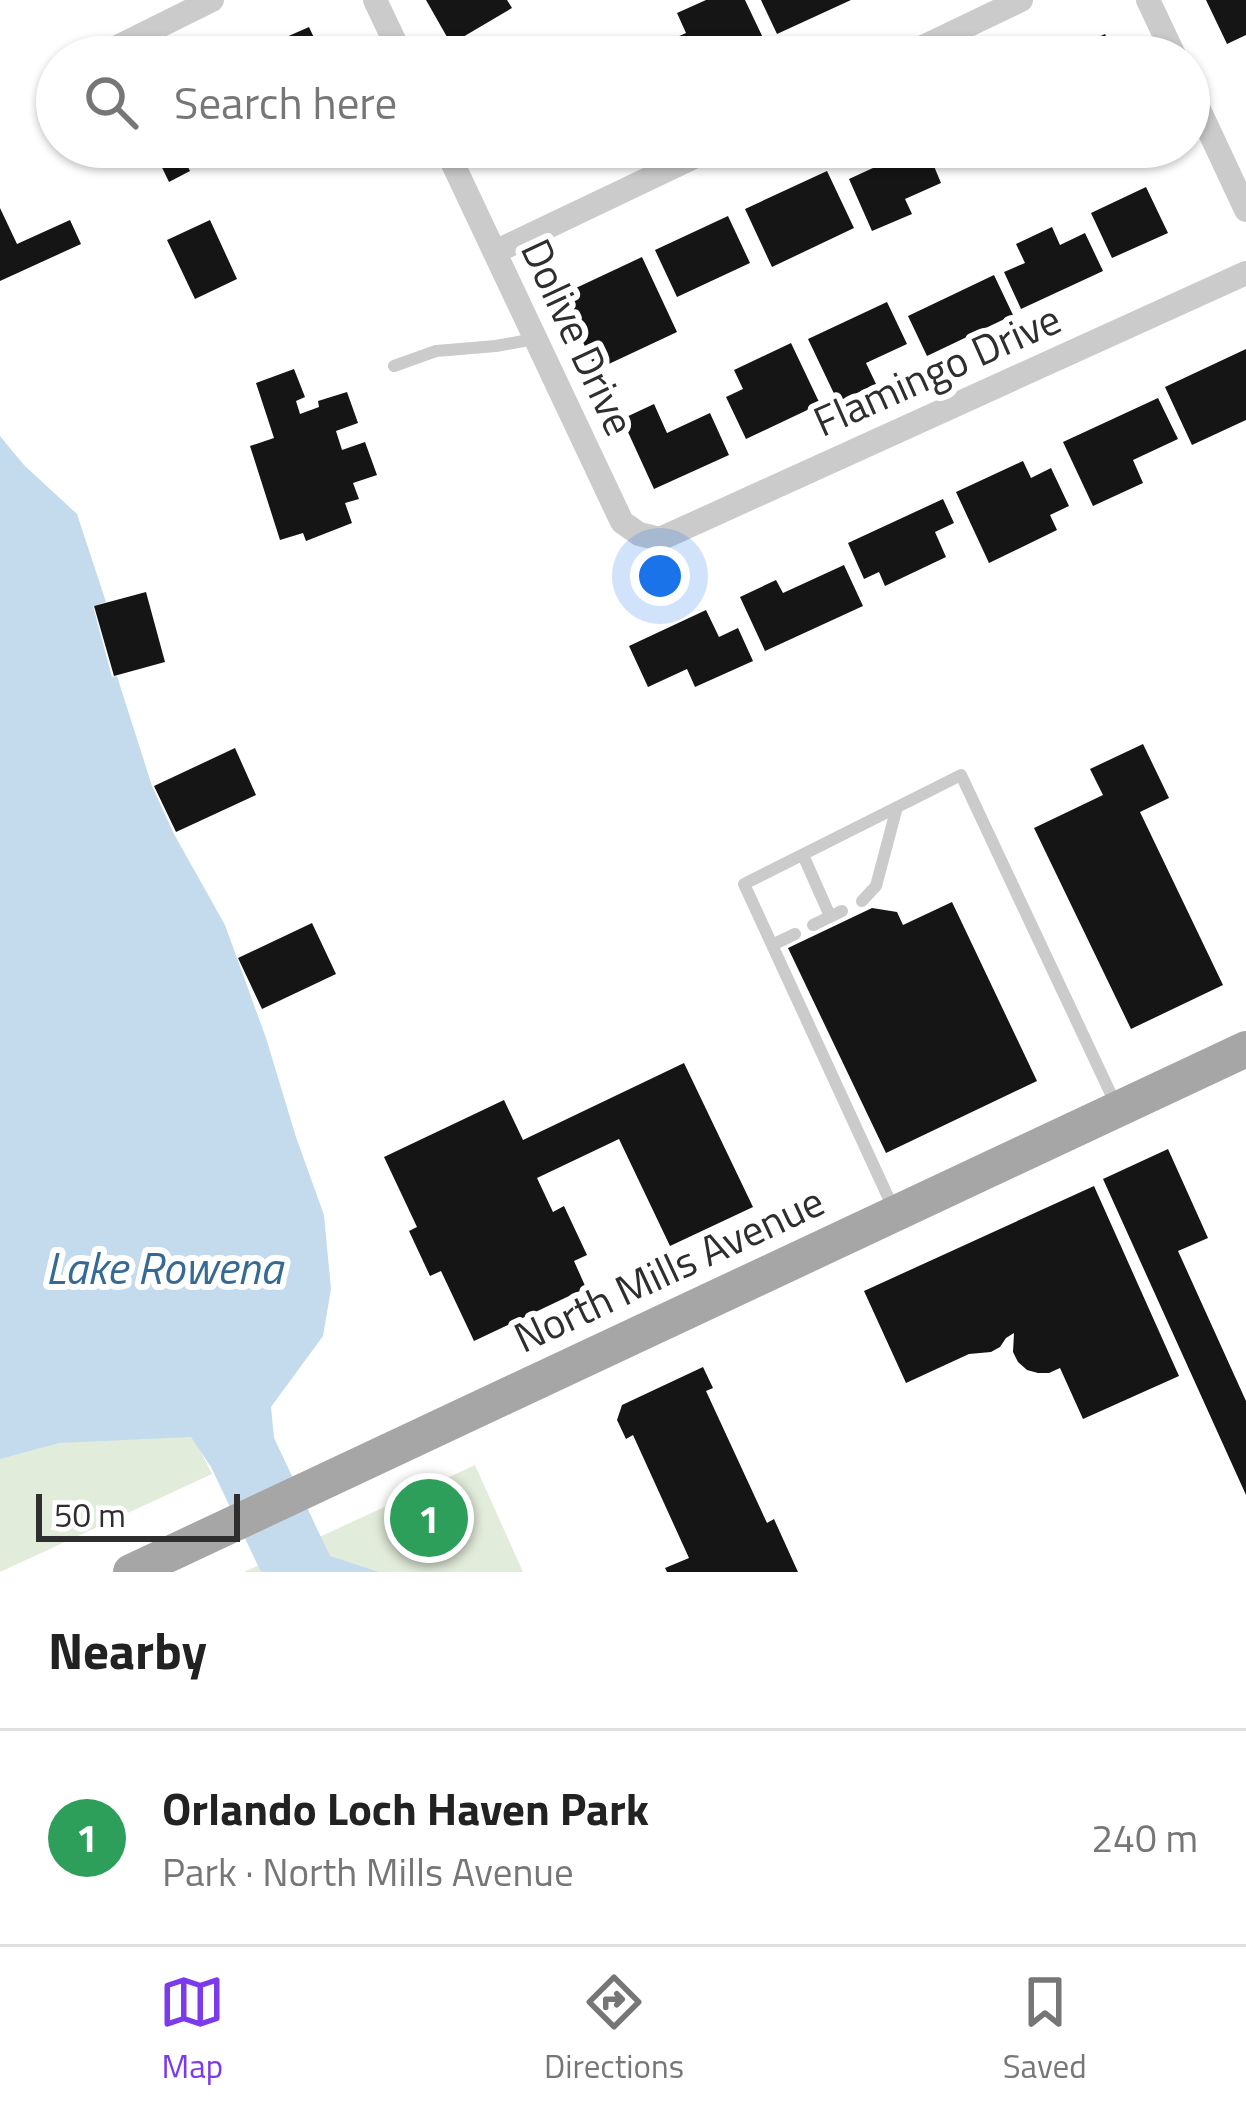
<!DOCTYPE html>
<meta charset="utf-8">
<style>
body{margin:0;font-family:"Titillium Web",sans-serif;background:#f6f6f6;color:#222}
.scale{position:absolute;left:36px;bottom:30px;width:204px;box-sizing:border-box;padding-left:12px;border:6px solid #2e2e2e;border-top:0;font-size:33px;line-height:42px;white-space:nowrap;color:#2e2e2e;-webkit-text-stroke:9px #fff;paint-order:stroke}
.you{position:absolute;left:660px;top:576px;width:42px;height:42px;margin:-30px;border:9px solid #fff;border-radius:50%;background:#1a73e8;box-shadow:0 0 0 18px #1a73e833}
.badge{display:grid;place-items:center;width:78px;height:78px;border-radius:50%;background:#7c3aed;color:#fff;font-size:39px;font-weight:700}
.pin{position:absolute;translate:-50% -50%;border:6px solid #fff;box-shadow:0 3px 12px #0006}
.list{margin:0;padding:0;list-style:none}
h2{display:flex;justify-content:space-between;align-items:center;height:156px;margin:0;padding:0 48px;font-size:51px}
h2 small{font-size:39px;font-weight:400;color:#767676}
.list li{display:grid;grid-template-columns:78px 1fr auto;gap:36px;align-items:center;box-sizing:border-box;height:216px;padding:0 48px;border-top:3px solid #e0e0e0}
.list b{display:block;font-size:45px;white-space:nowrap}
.list p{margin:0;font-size:39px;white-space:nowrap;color:#767676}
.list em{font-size:39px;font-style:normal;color:#767676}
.icon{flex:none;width:66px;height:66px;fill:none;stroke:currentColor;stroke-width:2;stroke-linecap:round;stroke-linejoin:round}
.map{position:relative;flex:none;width:1246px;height:1572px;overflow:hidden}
.search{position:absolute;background:#fff;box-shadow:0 3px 9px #0004;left:36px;right:36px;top:36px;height:132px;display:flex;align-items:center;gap:30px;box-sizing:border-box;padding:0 42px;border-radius:66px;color:#767676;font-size:45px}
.sheet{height:372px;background:#fff}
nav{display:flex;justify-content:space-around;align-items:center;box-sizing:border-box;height:168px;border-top:3px solid #e0e0e0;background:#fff;font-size:33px;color:#767676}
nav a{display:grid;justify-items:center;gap:6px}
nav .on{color:#7c3aed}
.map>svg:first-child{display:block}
.green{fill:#e2ecda}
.water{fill:#c4dbee}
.building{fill:#151515}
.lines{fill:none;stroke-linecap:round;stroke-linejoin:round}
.lane{stroke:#cbcbcb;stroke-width:12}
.street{stroke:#cbcbcb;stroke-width:24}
.primary{stroke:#a6a6a6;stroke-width:36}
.labels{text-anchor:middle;stroke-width:12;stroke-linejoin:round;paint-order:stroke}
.street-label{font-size:42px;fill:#2e2e2e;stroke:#fff}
.water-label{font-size:45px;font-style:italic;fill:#366a95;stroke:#fff}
</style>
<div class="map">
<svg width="1246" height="1572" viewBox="0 0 1246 1572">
<rect width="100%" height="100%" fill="#fff"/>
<path class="green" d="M0 1302 128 1306 212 1474 0 1572Z
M475 1465 523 1572H244Z"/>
<path class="water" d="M0 436 24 465 77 514 106 602 93 606 112 677 117 676 152 786 174 834 225 925 266 1038 296 1137 324 1215 331 1289 323 1336 271 1407 274 1438 330 1556 379 1572H261L211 1467 191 1437 59 1443 0 1459Z"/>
<path class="building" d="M426 0H507L512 8 451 44Z
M706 0H745L765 42 733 57H673L666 42 686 33 677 13Z
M761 0H851L777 34Z
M1206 0H1246V35L1227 44Z
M309 27 323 57H282L275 42Z
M1105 34 1116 57H1056Z
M648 36 658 57H603Z
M131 147H197L182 155 190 171 169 182 155 153 139 162Z
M488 147H555L510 167 503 151 492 156Z
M879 147H926L941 183 905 199 912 214 872 231 849 179 886 162Z
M988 147H1034L996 164Z
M827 171 854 228 772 267 745 209Z
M1146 187 1168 233 1112 258 1091 213Z
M0 208 17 244 70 220 81 244 0 281Z
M728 216 750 263 677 297 655 250Z
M210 220 237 279 195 299 167 240Z
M1052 227 1060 245 1085 233 1103 271 1021 309 1004 272 1025 263 1016 244Z
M642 257 677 332 596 370 561 295Z
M994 275 1013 315 927 356 908 316Z
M887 302 907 344 866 363 876 384 838 402 808 339Z
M791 343 820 404 746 439 726 397 743 389 734 370Z
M1246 349V420L1192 445 1165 387Z
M294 369 305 397 296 401 300 414 319 407 318 401 347 392 358 423 336 431 342 450 365 442 377 475 353 483 359 499 345 503 352 523 306 541 303 533 280 540 250 446 274 438 256 383Z
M1158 398 1178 439 1133 460 1143 483 1093 506 1063 442Z
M654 404 667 433 710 413 729 455 654 489 622 419Z
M1023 461 1031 478 1051 468 1069 506 1050 515 1057 530 989 563 956 492Z
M943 499 954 523 935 532 946 557 885 586 879 572 864 579 848 543Z
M844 565 863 606 765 651 740 597 776 580 783 593Z
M146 592 165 662 114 676 94 606Z
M706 610 719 637 738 628 753 661 695 687 687 669 648 687 629 646Z
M1143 744 1169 798 1140 812 1223 985 1131 1029 1034 828 1103 795 1090 769Z
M235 748 256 795 176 832 154 786Z
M952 902 1037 1081 886 1153 788 948 872 908 897 912 903 925Z
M312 923 336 974 262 1009 238 958Z
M684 1063 753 1207 670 1246 619 1139 537 1178 553 1212 564 1206 587 1255 574 1261 586 1288 474 1341 441 1271 430 1276 409 1231 417 1227 384 1157 504 1100 523 1140Z
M1168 1149 1208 1238 1178 1251 1246 1401V1495L1103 1179Z
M1094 1186 1179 1376 1083 1419 1060 1368 1049 1373H1038L1027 1370 1018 1362 1013 1352 1014 1333 1006 1338 1000 1347 991 1352 969 1354 906 1383 864 1291Z
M703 1367 713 1388 706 1391 767 1523 774 1519 798 1572H667L665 1568 689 1558 633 1435 626 1439 617 1420 622 1405Z"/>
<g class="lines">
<path class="lane" d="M394 366 436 351 496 346 534 339
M803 855 830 916
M862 901 876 886 897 807
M813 925 842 911
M772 945 795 934
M895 1212 744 884 961 775 1117 1107"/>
<path class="street" d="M375 0 402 57
M1148 0 1175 57
M97 57 212 0
M902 57 1021 0
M1189 88 1246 210
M445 147 622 522 639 534 660 539 1246 273
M495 252 715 147"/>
<path class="primary" d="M131 1572 1246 1049"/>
</g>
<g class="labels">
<g class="street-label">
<text transform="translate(578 337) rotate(65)" y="15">Dolive Drive</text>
<text transform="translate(937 370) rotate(-24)" y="15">Flamingo Drive</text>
<text transform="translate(669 1269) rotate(-25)" y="15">North Mills Avenue</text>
</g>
<g class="water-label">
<text x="164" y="1284">Lake Rowena</text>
</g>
</g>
</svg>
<div class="scale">50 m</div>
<div class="you"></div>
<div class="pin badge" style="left:429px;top:1518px;background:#2e9e5b">1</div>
<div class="search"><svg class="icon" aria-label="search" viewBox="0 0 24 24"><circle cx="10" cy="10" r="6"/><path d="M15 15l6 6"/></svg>Search here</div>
</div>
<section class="sheet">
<h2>Nearby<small></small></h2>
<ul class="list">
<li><span class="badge" style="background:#2e9e5b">1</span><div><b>Orlando Loch Haven Park</b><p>Park · North Mills Avenue</p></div><em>240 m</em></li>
</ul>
</section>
<nav>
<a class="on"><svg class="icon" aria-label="map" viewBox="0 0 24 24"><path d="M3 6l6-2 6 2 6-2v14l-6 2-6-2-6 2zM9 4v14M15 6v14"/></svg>Map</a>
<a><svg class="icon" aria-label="directions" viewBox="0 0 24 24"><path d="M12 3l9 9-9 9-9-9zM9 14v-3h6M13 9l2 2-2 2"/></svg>Directions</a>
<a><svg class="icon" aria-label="saved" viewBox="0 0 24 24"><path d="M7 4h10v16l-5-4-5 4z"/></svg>Saved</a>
</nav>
